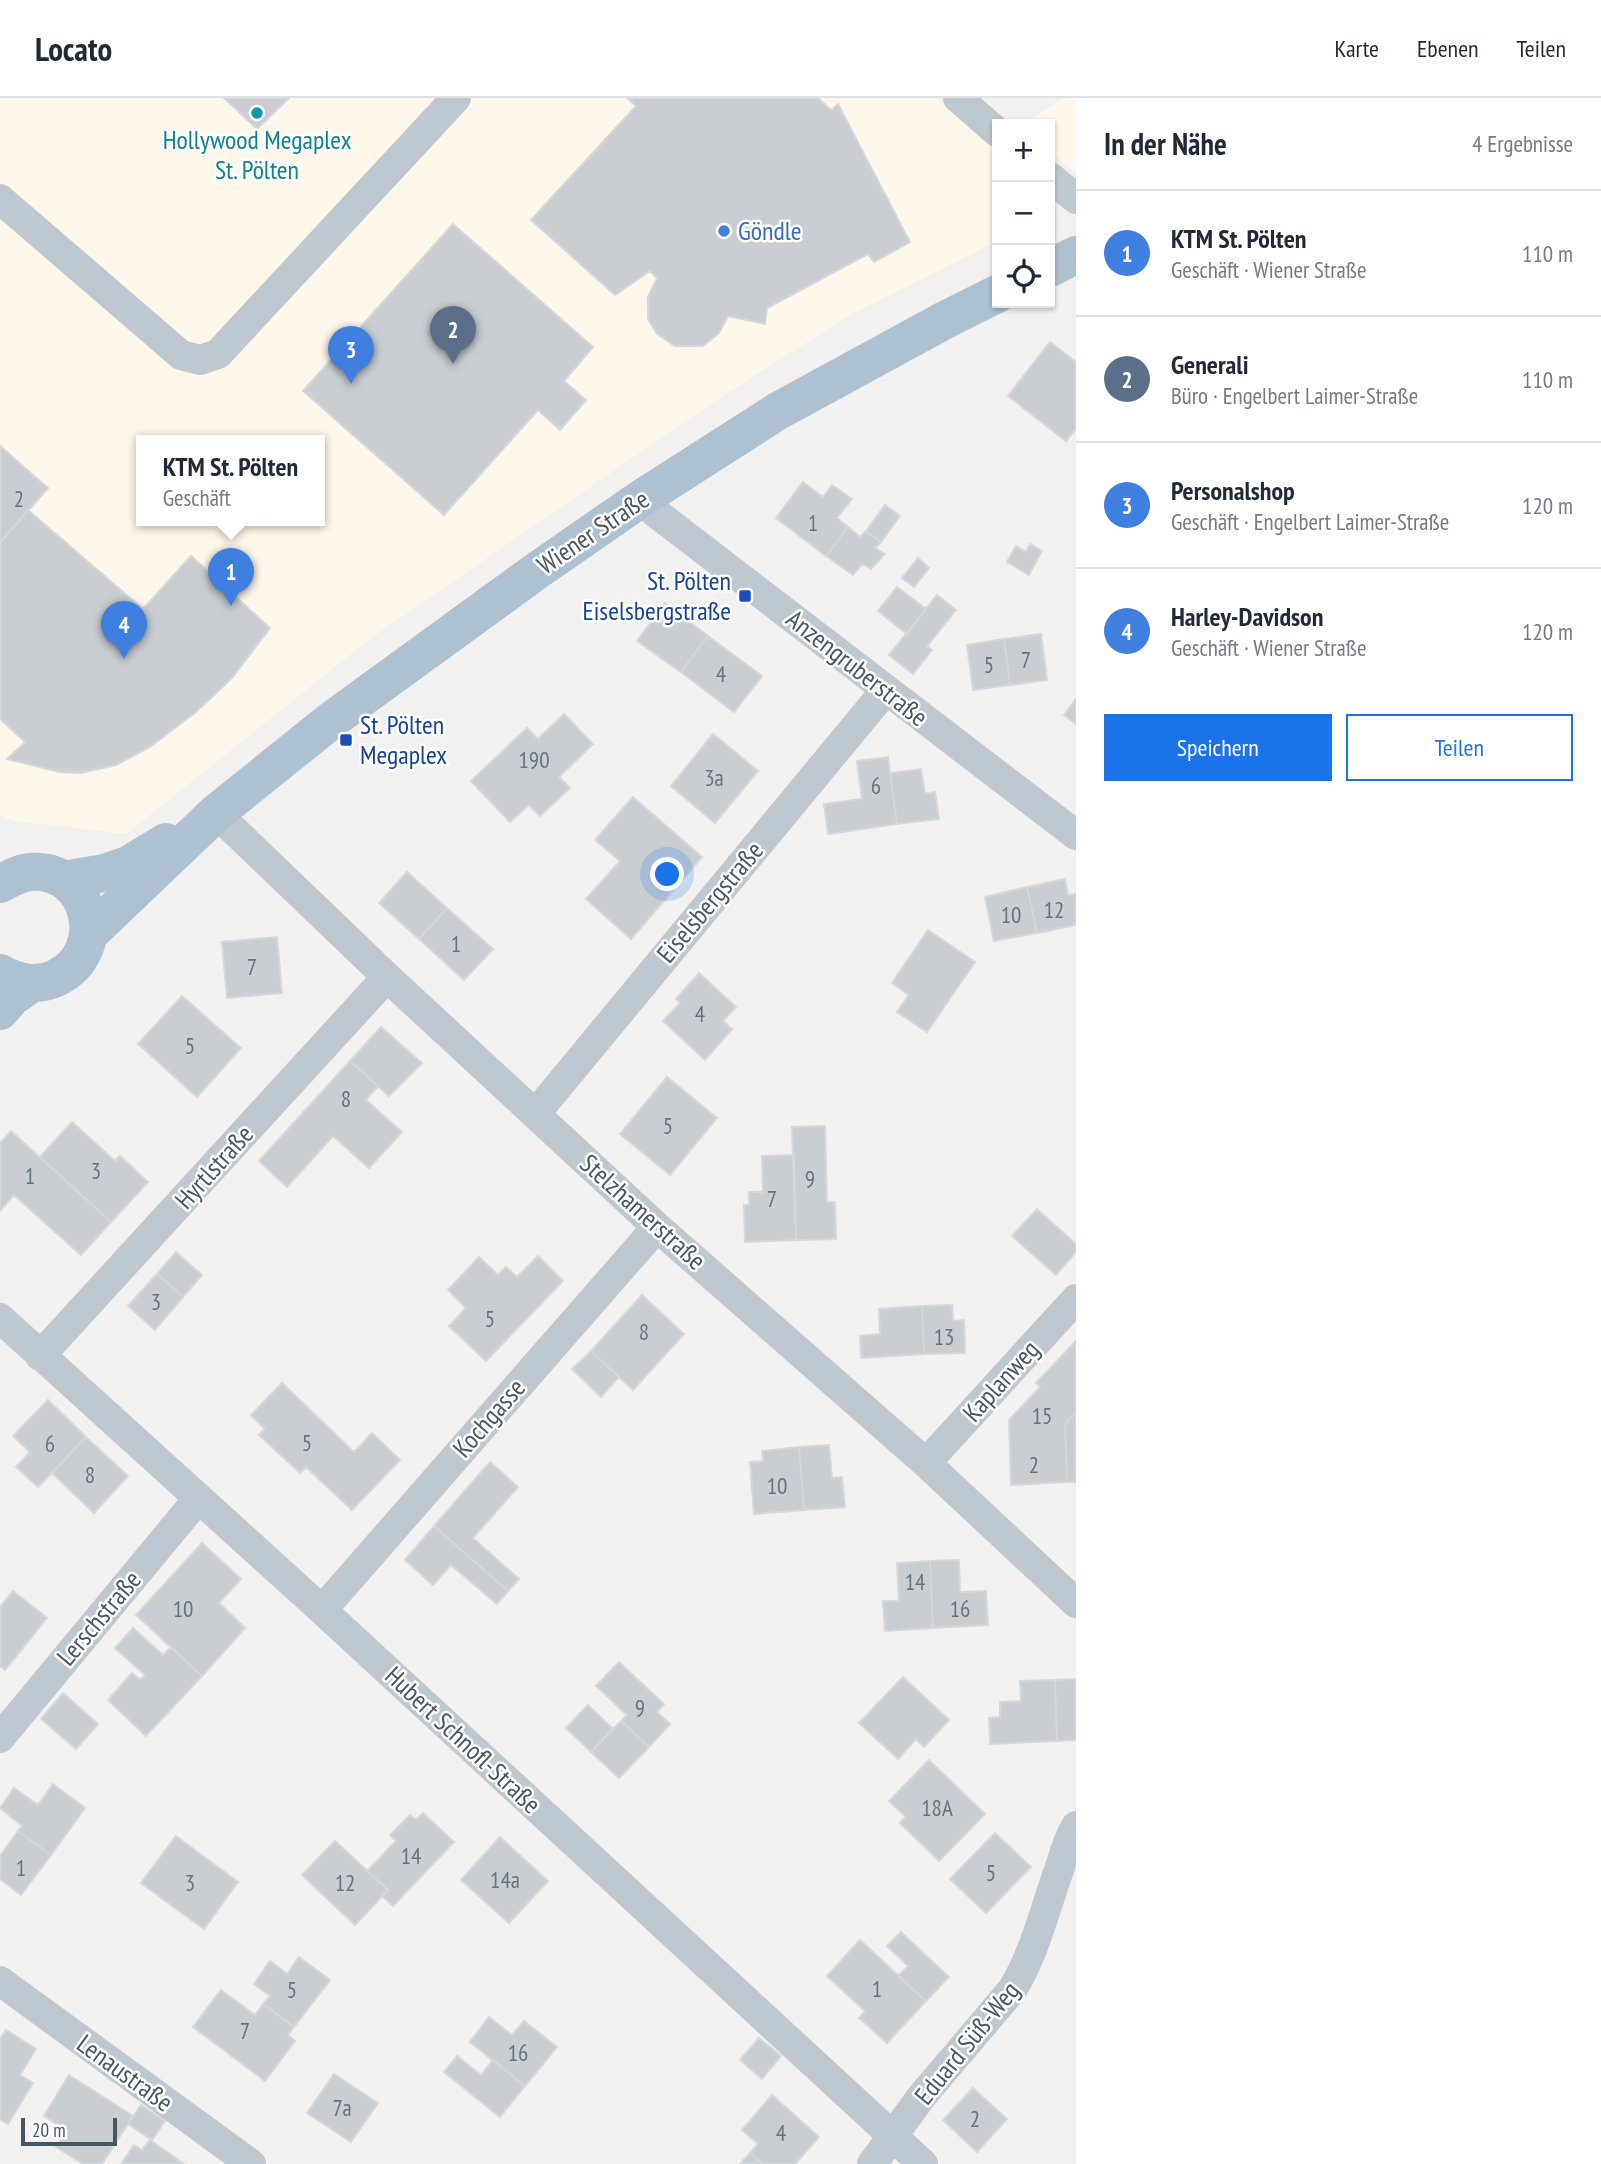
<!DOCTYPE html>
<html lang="de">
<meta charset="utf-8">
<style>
body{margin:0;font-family:"PT Sans Narrow",sans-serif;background:#f2f2f3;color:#1f2937}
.controls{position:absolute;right:21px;top:21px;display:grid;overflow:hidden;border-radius:0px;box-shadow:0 2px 5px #0004}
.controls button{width:63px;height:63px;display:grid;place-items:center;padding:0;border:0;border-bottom:2px solid #e0e1e3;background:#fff;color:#1f2937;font:35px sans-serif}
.scale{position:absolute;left:21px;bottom:18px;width:96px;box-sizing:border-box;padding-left:7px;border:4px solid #465560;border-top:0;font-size:19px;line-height:24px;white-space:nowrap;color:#465560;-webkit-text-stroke:5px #fff;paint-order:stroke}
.you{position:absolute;left:668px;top:777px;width:24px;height:24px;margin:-18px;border:5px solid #fff;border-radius:50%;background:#1a73e8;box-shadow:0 0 0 10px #1a73e833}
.badge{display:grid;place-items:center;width:46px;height:46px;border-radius:50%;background:#1a73e8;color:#fff;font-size:23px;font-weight:700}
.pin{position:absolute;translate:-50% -58px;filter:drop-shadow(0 2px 4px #0008)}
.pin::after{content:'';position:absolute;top:37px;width:24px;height:21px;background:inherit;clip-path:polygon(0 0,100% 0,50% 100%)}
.popup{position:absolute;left:136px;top:337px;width:189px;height:91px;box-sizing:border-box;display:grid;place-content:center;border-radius:0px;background:#fff;filter:drop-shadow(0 2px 5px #0005);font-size:23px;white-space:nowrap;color:#747a83}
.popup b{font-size:26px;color:#1f2937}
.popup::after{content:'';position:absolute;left:50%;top:100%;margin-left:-14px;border:14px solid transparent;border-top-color:#fff}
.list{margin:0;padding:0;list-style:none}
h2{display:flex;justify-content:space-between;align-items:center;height:91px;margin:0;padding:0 28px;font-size:30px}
h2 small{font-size:23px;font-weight:400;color:#747a83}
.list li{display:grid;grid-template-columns:46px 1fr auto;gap:21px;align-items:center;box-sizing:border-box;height:126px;padding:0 28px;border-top:2px solid #e0e1e3}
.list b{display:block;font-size:26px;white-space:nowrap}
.list p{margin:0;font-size:23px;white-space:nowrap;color:#747a83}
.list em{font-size:23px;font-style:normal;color:#747a83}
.actions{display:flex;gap:14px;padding:21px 28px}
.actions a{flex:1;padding:16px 0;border:2px solid #1a73e8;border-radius:0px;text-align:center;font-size:24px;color:#1a73e8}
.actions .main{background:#1a73e8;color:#fff}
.icon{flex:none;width:38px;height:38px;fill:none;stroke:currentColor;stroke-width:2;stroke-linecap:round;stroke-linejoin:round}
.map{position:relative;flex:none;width:1076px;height:2066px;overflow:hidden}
header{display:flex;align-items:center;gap:42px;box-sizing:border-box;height:98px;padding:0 35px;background:#fff;border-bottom:2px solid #e0e1e3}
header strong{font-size:33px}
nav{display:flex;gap:38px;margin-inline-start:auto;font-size:24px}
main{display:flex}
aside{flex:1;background:#fff}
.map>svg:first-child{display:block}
.commercial{fill:#fef7ea;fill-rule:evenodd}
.building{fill:#caced3;stroke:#d4d7dc;stroke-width:2}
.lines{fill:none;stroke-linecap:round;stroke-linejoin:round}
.minor{stroke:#bdc8d1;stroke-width:30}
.primary{stroke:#aec1d1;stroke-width:38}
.culture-dot{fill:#0f9aa8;stroke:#fff;stroke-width:2.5}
.shop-dot{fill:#3f7fe0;stroke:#fff;stroke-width:2.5}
.transit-dot{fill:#1a4fb4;stroke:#fff;stroke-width:2.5}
.labels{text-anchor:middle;stroke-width:5;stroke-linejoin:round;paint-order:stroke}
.number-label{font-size:23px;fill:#67737d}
.culture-label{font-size:26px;fill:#0d838f;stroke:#fff}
.shop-label{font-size:26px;fill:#366cbe;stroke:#fff;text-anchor:start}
.street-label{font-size:26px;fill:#465560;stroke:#fff}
.transit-label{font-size:26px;fill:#164399;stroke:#fff;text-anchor:end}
</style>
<header>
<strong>Locato</strong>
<nav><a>Karte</a><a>Ebenen</a><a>Teilen</a></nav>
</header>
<main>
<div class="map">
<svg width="1076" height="2066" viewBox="0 0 1076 2066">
<rect width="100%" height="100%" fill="#f3f0f0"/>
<path class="commercial" d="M0 0H936L997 53V143L845 220 712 305 371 540 126 736 14 723 0 717ZM142 342H320V422H142Z
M1064 0H1076V76L1050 53V26H1021Z"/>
<path class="building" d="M224 0H289L257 31Z
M627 0H818L831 12 838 6 910 144 874 164 868 156 767 210 765 226 728 218 719 235 703 248H675L657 236 648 221V199L657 180 650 173 615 197 531 122 636 8Z
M453 126 593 249 564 283 586 302 560 332 538 312 444 417 303 293Z
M1050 244 1076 264V331L1066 343 1008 298Z
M0 348 48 390 0 445Z
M803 384 823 399 832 387 852 401 837 420 848 429 826 458 776 420Z
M885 407 900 418 881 444 866 433Z
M28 412 143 511 191 458 270 530 232 580 196 614 150 649 116 667 81 675 59 674 7 661 25 644 0 621V445Z
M848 429 860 439 866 433 881 444 875 450 885 456 871 471 862 466 853 477 826 458Z
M1030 446 1042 453 1029 477 1007 464 1016 448 1026 454Z
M918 460 929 470 914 489 902 480Z
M897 489 926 511 907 536 878 513Z
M937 497 956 512 927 548 932 552 913 576 889 557Z
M665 505 708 538 681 574 637 543Z
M1041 536 1047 582 1010 587 1004 541Z
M708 538 762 578 734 614 681 574Z
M1004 541 1010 587 973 592 967 547Z
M1076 601V626L1064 617Z
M564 616 593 646 559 679 570 690 540 718 529 707 510 724 471 683 527 630 538 641Z
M713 636 758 673 715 725 671 688Z
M888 659 897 726 828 736 824 706 862 701 857 663Z
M921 671 925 696 935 694 939 721 897 726 890 675Z
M633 699 702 759 631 841 586 801 620 763 595 742Z
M407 774 447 810 419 841 379 805Z
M1065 781 1068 797 1076 796V827L1037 835 1027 789Z
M1027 789 1037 835 994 843 985 799Z
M447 810 493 851 464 882 419 841Z
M928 832 975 864 927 934 897 914 909 897 892 885Z
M277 839 282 895 227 900 222 844Z
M699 875 736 909 723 923 732 931 705 962 663 923 680 905 676 901Z
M182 898 241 950 197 999 138 946Z
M381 929 422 965 389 998 350 963Z
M350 963 378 988 366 1002 402 1034 369 1070 333 1038 287 1089 259 1063Z
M667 979 717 1020 670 1077 620 1036Z
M72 1024 115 1063 120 1058 148 1084 111 1124 40 1059Z
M825 1028 827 1104H835L836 1141 796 1142 792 1029Z
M11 1033 111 1124 81 1157 14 1097 0 1113V1045Z
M794 1057 796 1142 745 1144 744 1107H749V1094H763L762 1058Z
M1037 1111 1076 1146V1154L1056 1177 1012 1138Z
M176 1154 202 1177 183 1199 157 1176Z
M538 1158 563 1183 486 1263 449 1228 466 1210 448 1192 479 1159 498 1177 506 1169 517 1179Z
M157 1176 183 1199 155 1232 128 1208Z
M642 1197 684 1236 633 1292 591 1253Z
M952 1207 953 1223 964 1222 965 1255 924 1256 922 1208Z
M922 1208 924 1256 861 1260 860 1238 880 1236 879 1211Z
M1076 1243V1314L1065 1326 1067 1384 1011 1387 1009 1322 1040 1289 1036 1285Z
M591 1253 619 1279 601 1299 572 1271Z
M282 1285 354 1354 372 1335 400 1362 352 1412 306 1369 300 1375 259 1337 265 1331 251 1317Z
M48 1302 86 1339 38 1389 16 1369 30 1354 13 1338Z
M1076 1314V1384H1067L1065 1326Z
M86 1339 128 1378 94 1415 52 1375Z
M829 1347 832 1380 842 1379 845 1409 804 1412 799 1349Z
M799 1349 804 1412 754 1416 750 1364 763 1363 762 1353Z
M490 1364 518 1389 473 1440 519 1481 508 1493 434 1428Z
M434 1428 508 1493 497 1506 451 1467 433 1487 405 1462Z
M202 1445 241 1481 219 1505 245 1530 202 1578 136 1517Z
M959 1462 960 1494 986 1493 988 1527 933 1530 930 1463Z
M930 1463 933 1530 885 1533 883 1503H899L897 1465Z
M13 1493 47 1520 5 1572 0 1568V1509Z
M133 1530 163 1557 171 1549 202 1578 146 1638 108 1602 132 1575 140 1582 145 1577 115 1550Z
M619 1564 664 1606 657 1614 670 1626 649 1649 621 1623 627 1617 596 1588Z
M903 1579 949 1622 924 1649 916 1641 898 1661 859 1625Z
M1076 1581V1642L1057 1643 1055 1582Z
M1055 1582 1057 1643 990 1646 989 1620 1000 1619V1604L1021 1603 1020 1583Z
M63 1595 98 1626 76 1651 41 1621Z
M588 1607 613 1631 591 1654 566 1630Z
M621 1623 649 1649 619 1680 591 1654Z
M929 1662 985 1716 939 1763 900 1725 906 1719 889 1703Z
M53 1686 85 1710 51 1757 18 1733 22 1728 0 1710 14 1690 38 1707Z
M423 1715 454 1744 393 1808 382 1798 388 1792 367 1773 396 1743 390 1737 410 1717 416 1722Z
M18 1733 51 1757 21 1797 0 1781V1758Z
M995 1735 1031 1769 986 1815 950 1781Z
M176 1738 238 1784 204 1831 141 1785Z
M500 1739 548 1783 509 1825 461 1782Z
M335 1743 388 1792 355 1827 302 1777Z
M901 1834 949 1879 926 1903 898 1878 908 1868 887 1848Z
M860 1842 926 1903 887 1945 859 1920 865 1913 827 1878Z
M299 1859 330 1882 294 1929 263 1906 270 1898 254 1886 270 1863 287 1876Z
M221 1892 255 1917 263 1906 294 1929 288 1937 295 1943 265 1983 193 1929Z
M489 1919 512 1937 524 1923 557 1949 525 1988 470 1944Z
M6 1932 36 1951 20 1977 33 1985 8 2026 0 2021V1941Z
M759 1940 781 1958 762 1981 740 1962Z
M457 1958 481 1977 493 1962 525 1988 500 2019 444 1974Z
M334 1976 378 2005 351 2044 307 2015Z
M69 1977 133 2018 102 2066H83L56 2049 67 2033 44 2018Z
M973 1990 1007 2021 977 2054 943 2022Z
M772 1997 819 2039 795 2066H763L750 2055 758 2046 742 2032Z
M141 2007 165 2023 152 2042 128 2026Z
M150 2042 184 2066H121L134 2047 142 2052Z
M750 2055 763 2066H740Z"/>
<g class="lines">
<path class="minor" d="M958 0 997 34
M1050 79 1076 101
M0 101 181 257 200 262 218 256 456 0
M639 402 1076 737
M216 715 387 879 657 1129 926 1365 1076 1505
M536 1015 885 593
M0 1220 322 1512 923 2066
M40 1258 387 879
M926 1365 1076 1201
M322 1512 657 1129
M0 1640 198 1401
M0 1883 251 2066
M872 2066 922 1998 1012 1892C1035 1855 1045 1810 1060 1769 1064 1756 1068 1741 1076 1728"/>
<path class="primary" d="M1050 170 1076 157
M64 782 104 775 128 767 166 744
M0 786C9 781 19 775 30 774 90 769 112 853 56 880 38 889 17 885 0 875
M89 836 216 715 333 621 535 474 639 402 778 313 945 222 997 196
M0 913 12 899 31 886"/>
</g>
<circle class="culture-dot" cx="257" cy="15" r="7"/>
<circle class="shop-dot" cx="724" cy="133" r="7"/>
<g class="transit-dot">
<rect x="738" y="491" width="14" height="14" rx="3.5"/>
<rect x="339" y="635" width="14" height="14" rx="3.5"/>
</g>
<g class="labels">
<g class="number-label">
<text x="19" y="409">2</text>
<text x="813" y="433">1</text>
<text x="1026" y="570">7</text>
<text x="989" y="575">5</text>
<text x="721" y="584">4</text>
<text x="534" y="670">190</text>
<text x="714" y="688">3a</text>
<text x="876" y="696">6</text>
<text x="1054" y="820">12</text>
<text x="1011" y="825">10</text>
<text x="456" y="854">1</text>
<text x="252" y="877">7</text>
<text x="700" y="924">4</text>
<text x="190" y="956">5</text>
<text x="346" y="1009">8</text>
<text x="668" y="1036">5</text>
<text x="96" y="1081">3</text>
<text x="30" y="1086">1</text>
<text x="810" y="1089">9</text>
<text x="772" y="1109">7</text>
<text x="156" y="1212">3</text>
<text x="490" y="1229">5</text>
<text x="644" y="1242">8</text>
<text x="944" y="1247">13</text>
<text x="1042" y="1326">15</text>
<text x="307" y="1353">5</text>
<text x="50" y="1354">6</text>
<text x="1034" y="1375">2</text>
<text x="90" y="1385">8</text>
<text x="777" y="1396">10</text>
<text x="915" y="1492">14</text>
<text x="183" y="1519">10</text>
<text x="960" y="1519">16</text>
<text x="640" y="1618">9</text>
<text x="937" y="1718">18A</text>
<text x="411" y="1766">14</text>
<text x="21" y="1778">1</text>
<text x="991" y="1783">5</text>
<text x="505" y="1790">14a</text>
<text x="190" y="1793">3</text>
<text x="345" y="1793">12</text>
<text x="877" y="1899">1</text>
<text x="292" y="1900">5</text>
<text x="245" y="1941">7</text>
<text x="518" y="1963">16</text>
<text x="342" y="2018">7a</text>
<text x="975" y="2029">2</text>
<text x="781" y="2043">4</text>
</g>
<g class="culture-label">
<text x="257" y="51">Hollywood Megaplex<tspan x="257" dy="30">St. Pölten</tspan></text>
</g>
<g class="shop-label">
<text x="738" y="142">Göndle</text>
</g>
<g class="street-label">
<text transform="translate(593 434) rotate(-34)" y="9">Wiener Straße</text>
<text transform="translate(857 570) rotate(38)" y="9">Anzengruberstraße</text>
<text transform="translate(710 804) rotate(-50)" y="9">Eiselsbergstraße</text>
<text transform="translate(214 1069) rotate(-48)" y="9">Hyrtlstraße</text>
<text transform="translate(643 1114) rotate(42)" y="9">Stelzhamerstraße</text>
<text transform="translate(1001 1283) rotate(-48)" y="9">Kaplanweg</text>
<text transform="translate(489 1320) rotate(-49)" y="9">Kochgasse</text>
<text transform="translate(99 1520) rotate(-50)" y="9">Lerschstraße</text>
<text transform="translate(463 1642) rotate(43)" y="9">Hubert Schnofl-Straße</text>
<text transform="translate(967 1945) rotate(-51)" y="9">Eduard Süß-Weg</text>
<text transform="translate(125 1975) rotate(36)" y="9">Lenaustraße</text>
</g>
<g class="transit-label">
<text x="731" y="492">St. Pölten<tspan x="731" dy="30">Eiselsbergstraße</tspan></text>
<text x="360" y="636" text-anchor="start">St. Pölten<tspan x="360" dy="30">Megaplex</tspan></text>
</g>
</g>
</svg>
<div class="controls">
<button>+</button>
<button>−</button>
<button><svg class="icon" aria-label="locate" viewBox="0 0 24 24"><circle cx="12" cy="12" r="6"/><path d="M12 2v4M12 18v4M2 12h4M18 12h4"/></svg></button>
</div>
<div class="scale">20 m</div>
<div class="you"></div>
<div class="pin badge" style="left:231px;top:508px;background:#3f7fe0">1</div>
<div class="popup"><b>KTM St. Pölten</b>Geschäft</div>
<div class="pin badge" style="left:453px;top:266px;background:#5c6f8a">2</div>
<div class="pin badge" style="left:351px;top:286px;background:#3f7fe0">3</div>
<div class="pin badge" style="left:124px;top:561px;background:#3f7fe0">4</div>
</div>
<aside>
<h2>In der Nähe<small>4 Ergebnisse</small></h2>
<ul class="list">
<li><span class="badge" style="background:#3f7fe0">1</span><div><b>KTM St. Pölten</b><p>Geschäft · Wiener Straße</p></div><em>110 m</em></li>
<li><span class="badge" style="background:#5c6f8a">2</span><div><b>Generali</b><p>Büro · Engelbert Laimer-Straße</p></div><em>110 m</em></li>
<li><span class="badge" style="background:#3f7fe0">3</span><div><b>Personalshop</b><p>Geschäft · Engelbert Laimer-Straße</p></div><em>120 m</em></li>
<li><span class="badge" style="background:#3f7fe0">4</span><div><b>Harley-Davidson</b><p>Geschäft · Wiener Straße</p></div><em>120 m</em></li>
</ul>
<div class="actions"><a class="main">Speichern</a><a>Teilen</a></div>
</aside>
</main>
